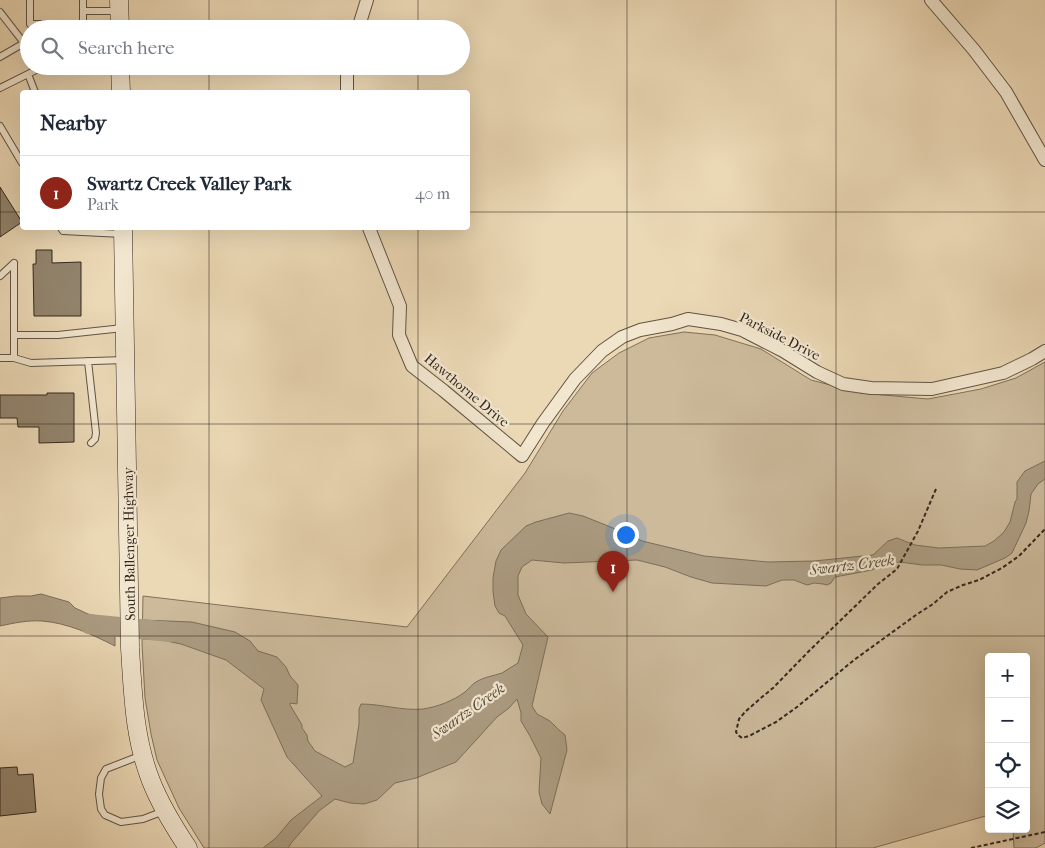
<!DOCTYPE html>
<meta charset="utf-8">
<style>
body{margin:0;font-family:"IM FELL French Canon",serif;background:#f6f6f7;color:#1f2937}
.controls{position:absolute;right:15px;bottom:15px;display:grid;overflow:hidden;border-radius:5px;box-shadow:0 5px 20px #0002}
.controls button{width:45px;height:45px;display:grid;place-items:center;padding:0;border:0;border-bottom:1px solid #e0e1e3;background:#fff;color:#1f2937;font:25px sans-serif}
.you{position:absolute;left:625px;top:534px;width:18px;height:18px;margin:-12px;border:4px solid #fff;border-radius:50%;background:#1a73e8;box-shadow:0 0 0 8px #1a73e833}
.badge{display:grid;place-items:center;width:32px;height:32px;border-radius:50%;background:#8f2418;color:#fff;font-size:16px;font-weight:700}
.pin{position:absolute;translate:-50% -41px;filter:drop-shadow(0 1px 2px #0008)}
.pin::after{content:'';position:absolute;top:26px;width:18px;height:15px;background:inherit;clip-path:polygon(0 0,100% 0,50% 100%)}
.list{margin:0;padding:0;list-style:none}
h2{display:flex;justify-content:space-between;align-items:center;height:65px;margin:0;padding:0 20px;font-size:21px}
h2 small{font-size:16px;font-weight:400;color:#747a83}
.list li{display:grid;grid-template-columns:32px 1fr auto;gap:15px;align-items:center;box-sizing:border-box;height:75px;padding:0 20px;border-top:1px solid #e0e1e3}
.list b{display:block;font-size:19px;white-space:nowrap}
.list p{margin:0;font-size:16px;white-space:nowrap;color:#747a83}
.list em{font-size:16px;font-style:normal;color:#747a83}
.icon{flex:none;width:28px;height:28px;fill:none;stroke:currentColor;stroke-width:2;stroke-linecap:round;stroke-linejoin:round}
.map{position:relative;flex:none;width:1045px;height:848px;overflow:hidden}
.search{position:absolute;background:#fff;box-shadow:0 5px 20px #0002;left:20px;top:20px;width:450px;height:55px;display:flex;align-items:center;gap:12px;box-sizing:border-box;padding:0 18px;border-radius:28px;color:#747a83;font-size:19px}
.panel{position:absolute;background:#fff;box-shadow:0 5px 20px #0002;left:20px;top:90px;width:450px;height:140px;border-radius:5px}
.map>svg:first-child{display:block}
.green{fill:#ccba9b;stroke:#7f715c}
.water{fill:#ac9c82;stroke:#7b6e5a}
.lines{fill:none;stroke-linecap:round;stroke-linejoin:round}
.river{stroke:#ac9c82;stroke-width:20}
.building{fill:#92846d;stroke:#32281e}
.lane-casing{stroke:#605444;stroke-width:8}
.street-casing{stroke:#605444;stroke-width:14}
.secondary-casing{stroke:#32281e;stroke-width:19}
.path{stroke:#32281e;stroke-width:2;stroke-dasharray:4 2.5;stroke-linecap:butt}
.lane{stroke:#f2e6cf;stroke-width:6}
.street{stroke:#f2e6cf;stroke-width:12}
.secondary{stroke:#f2e6cf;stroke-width:18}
.grid{fill:none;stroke:#32281e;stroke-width:1;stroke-opacity:0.55}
.labels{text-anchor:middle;stroke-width:4.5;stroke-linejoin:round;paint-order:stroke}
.street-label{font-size:14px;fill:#32281e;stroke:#f2e6cf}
.water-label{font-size:15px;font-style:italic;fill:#574b3c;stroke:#f2e6cf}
</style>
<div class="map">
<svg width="1045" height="848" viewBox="0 0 1045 848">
<rect width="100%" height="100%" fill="#ebd8b5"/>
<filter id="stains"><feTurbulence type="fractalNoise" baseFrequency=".004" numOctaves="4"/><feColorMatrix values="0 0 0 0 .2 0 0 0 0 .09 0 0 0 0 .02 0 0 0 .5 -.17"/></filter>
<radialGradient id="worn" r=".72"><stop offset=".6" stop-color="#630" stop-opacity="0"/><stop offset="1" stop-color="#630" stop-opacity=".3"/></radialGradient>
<path class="green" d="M684 332 715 335 761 349 811 380 861 393 928 399 981 389 1016 378 1045 362V843L1036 848H1014L1013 829H1026V657H989V815L873 848H204L179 808 157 760 151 734 145 698 142 644 143 596 407 627 525 473 563 411 592 373 619 353 649 338Z"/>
<path class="water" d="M1045 461V479L1038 484 1031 494 1029 511 1026 523 1012 553 1005 558 977 570 960 569 941 565H922L900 562 881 565 872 570 835 577 831 583 827 585 823 584 814 583 807 585 794 580H782L766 586 712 583 691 577 665 567 637 560 564 563 532 560 522 567 518 576V595L526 614 548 637 532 706 537 714 550 721 559 730 565 735 567 750 550 814 542 804 539 792 541 758 530 736 521 721V713L517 699 509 708 497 717 456 762 416 778 395 783 377 800 364 804 350 803 335 799 319 811 292 842 288 848H263L276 838 291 820 322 796 287 757 261 700 264 689 226 660 181 644 162 640 142 639 143 620 192 622 235 632 250 641 258 651 277 657 286 667 290 676 298 685 297 704 290 703V705L302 725V728L307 735 308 741 315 751 345 767 353 763 359 724V709L361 704C382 704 402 711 423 709 437 707 453 701 465 692 469 689 472 684 476 682 484 677 493 676 502 673 507 670 513 666 518 663L523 645 505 616 499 613 495 606 493 591V578L496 561 501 550 526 526 536 522 569 513 583 516 628 534 642 541 688 552 704 556 768 562 814 561 873 555 888 541 897 538 915 545 939 548 985 546 994 541 1004 532 1010 522 1015 502 1017 499V482L1025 471Z
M41 594 69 602 75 608 88 614 110 619H115V646C91 634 68 623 42 621 28 620 14 623 0 626V598L16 596H31Z"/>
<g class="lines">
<path class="river" d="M89 624 170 632"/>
</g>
<path class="building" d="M0 187 22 222 0 237Z
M36 250H52V263L81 262V316H34L33 264H36Z
M47 393H74V442L39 443V427H18L17 418H0V395H47Z
M17 767 18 775 33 774 36 812 0 816V768Z"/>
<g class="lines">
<g class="lane-casing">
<path id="lane" d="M30 0V24H83V0
M83 11H119
M0 12 24 43 29 45
M0 57 24 43
M28 74 35 92
M0 88 44 66
M0 126 22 163
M61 228 63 231 122 234
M14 263V335
M0 276 14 263
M0 358H14L31 363 125 360
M14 358V335H58L123 328
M88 361 96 433 95 439 91 443
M142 755 106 769 101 778 99 794 101 809 105 815 121 822 143 819 164 811"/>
</g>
<g class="street-casing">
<path id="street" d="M931 0 974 50 1006 92 1045 160
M358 29 367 0
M347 92V73L349 66
M369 228 400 306 399 335 412 366 444 391 522 456 543 423 575 379 602 351 622 337 640 330 672 324 688 319 721 324 742 330 783 351 817 372 843 384 871 388 932 389 1003 373 1032 359 1045 351"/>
</g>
<g class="secondary-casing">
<path id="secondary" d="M119 0 120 29
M120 66 121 92
M123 228 130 648C133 694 134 738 151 781 160 804 174 827 188 848"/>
</g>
<path class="path" d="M936 489 918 531 897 569 878 584 810 650 773 688 762 697 745 712 739 719 736 732 738 735 742 738 749 736 776 722 797 707 854 660 916 615 933 604 947 592 963 585 979 580 1002 568 1019 556 1045 529
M971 848 1045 832"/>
<use href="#lane" class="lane"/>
<use href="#street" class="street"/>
<use href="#secondary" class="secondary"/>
</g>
<path class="grid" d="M209 0V29M418 0V29M627 0V848M836 0V848M209 66V92M418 66V92M0 212H22M468 212H1045M209 228V848M418 228V848M0 424H1045M0 636H1045"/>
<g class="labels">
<g class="street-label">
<text transform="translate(780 336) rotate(27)" y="5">Parkside Drive</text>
<text transform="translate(467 390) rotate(40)" y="5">Hawthorne Drive</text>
<text transform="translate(129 544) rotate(-91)" y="5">South Ballenger Highway</text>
</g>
<g class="water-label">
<text transform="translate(852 565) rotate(-7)" y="5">Swartz Creek</text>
<text transform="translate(468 711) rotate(-35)" y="5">Swartz Creek</text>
</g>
</g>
<rect width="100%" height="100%" filter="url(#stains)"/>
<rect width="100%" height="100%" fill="url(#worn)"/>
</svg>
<div class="controls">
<button>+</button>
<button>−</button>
<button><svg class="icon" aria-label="locate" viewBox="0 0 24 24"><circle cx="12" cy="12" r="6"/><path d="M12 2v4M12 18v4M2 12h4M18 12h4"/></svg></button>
<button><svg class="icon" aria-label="layers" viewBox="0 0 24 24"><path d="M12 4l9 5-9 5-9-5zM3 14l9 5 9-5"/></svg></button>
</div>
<div class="you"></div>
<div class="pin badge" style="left:613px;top:592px">1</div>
<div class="search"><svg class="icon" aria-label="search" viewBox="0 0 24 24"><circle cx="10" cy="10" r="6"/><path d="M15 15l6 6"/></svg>Search here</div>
<section class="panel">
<h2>Nearby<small></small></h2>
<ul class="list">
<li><span class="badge">1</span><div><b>Swartz Creek Valley Park</b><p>Park</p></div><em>40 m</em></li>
</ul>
</section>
</div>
